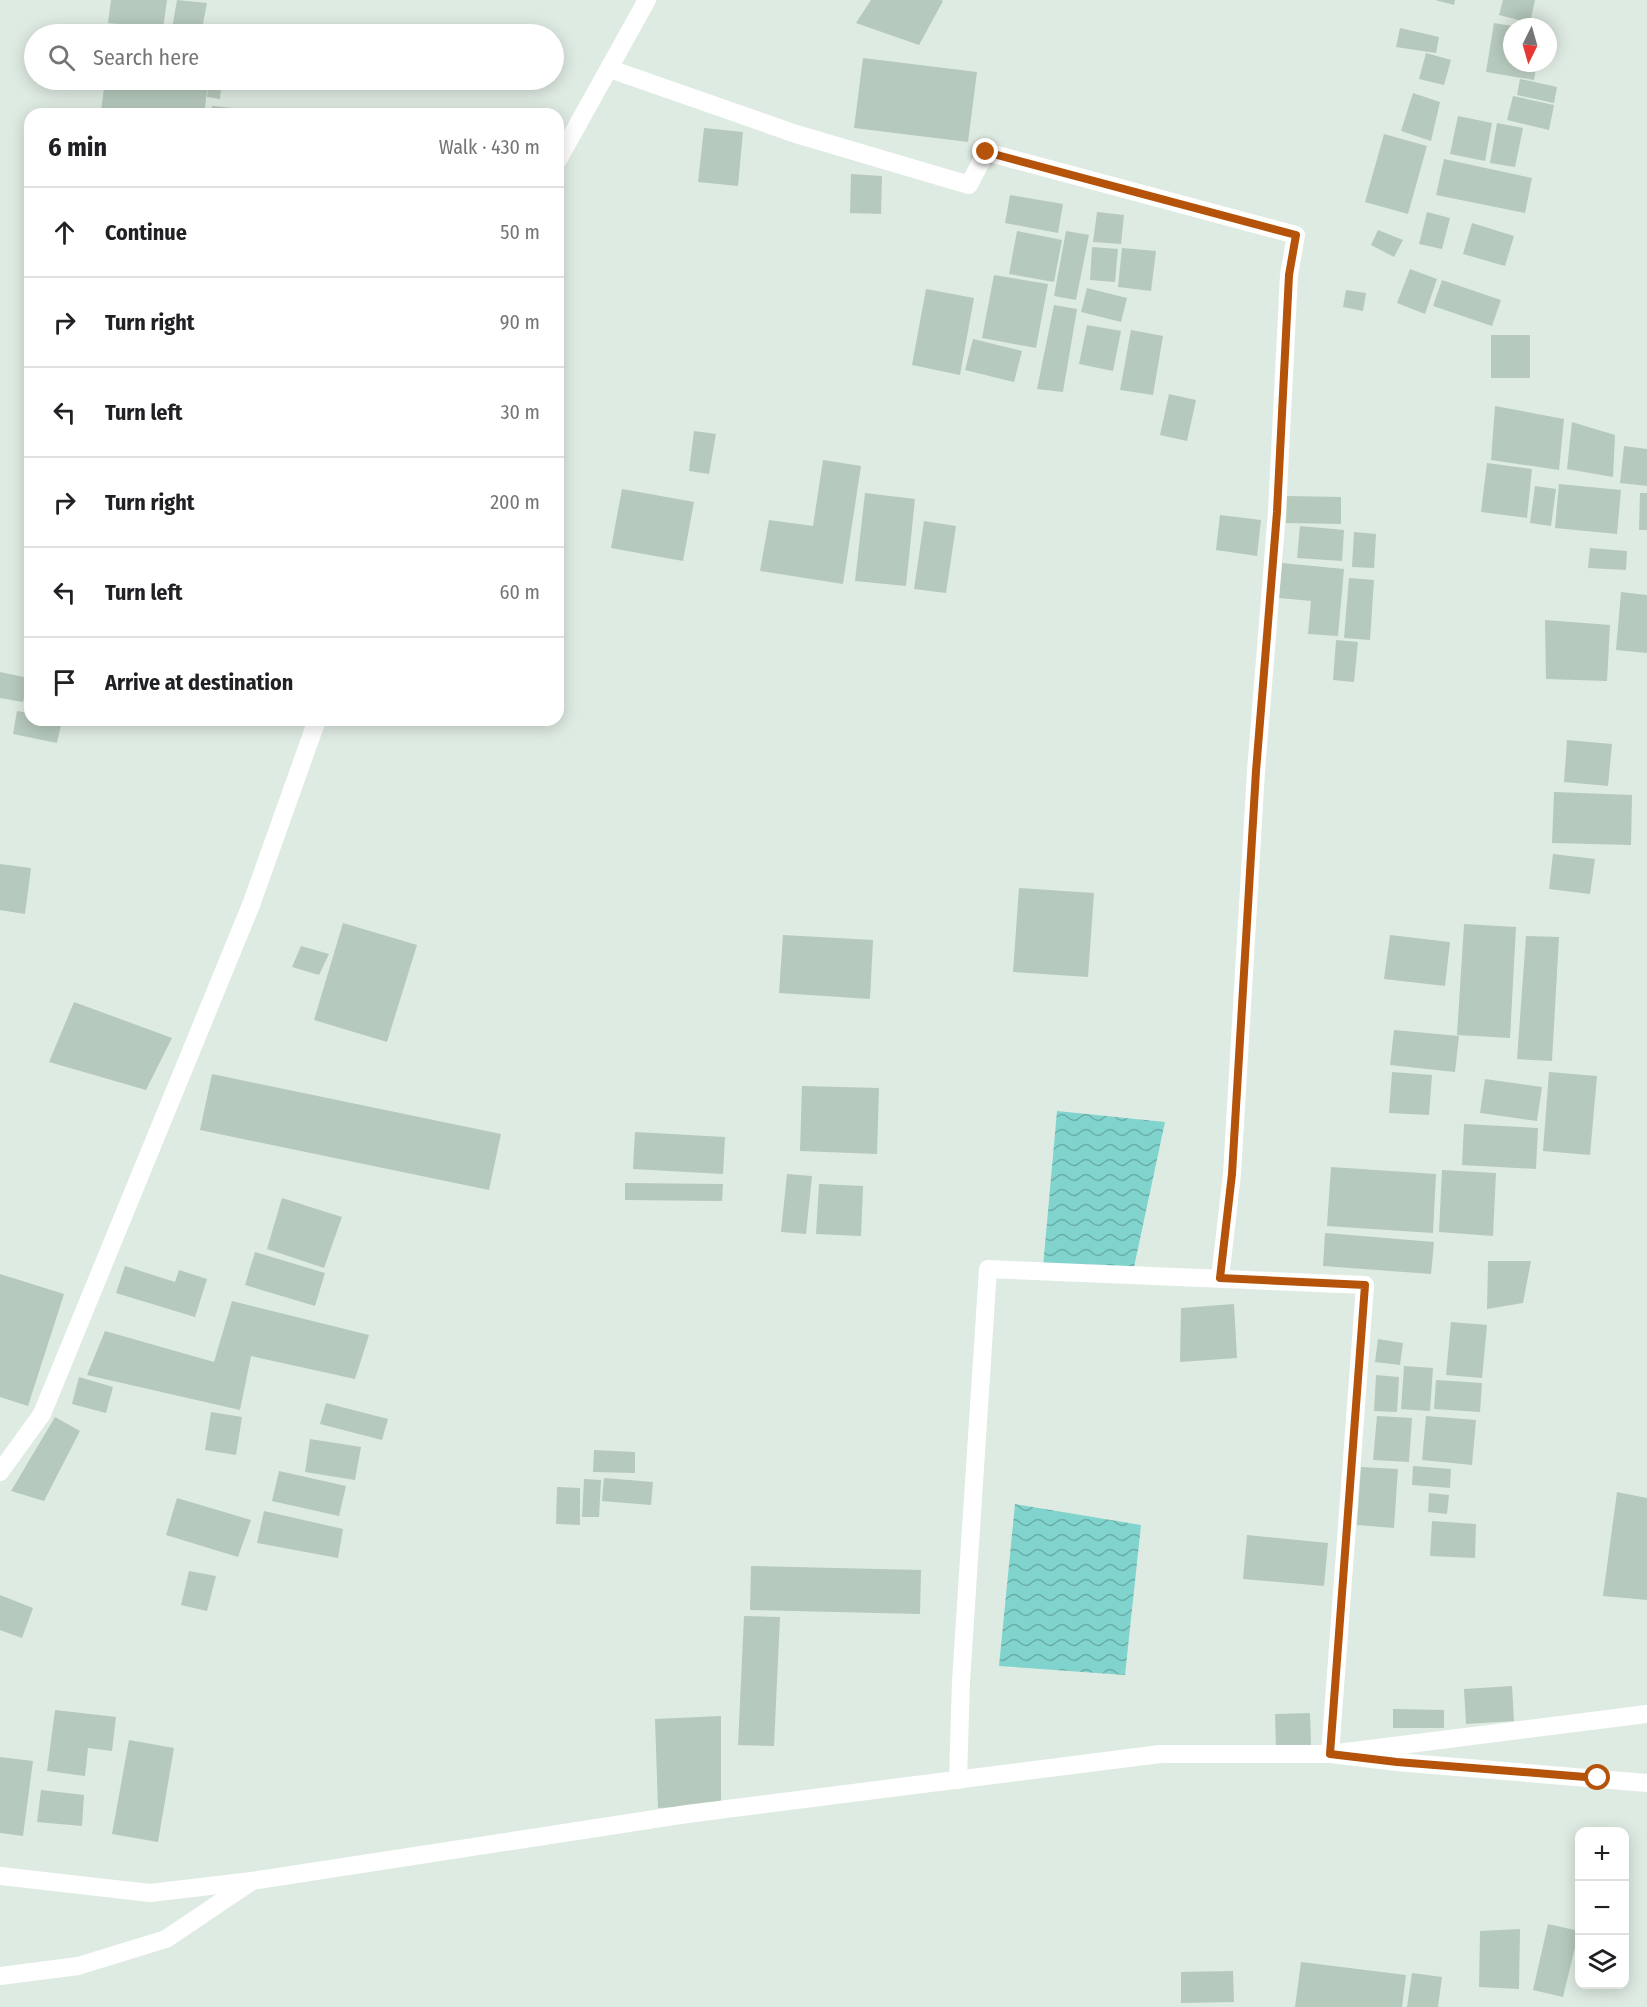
<!DOCTYPE html>
<meta charset="utf-8">
<style>
body{margin:0;font-family:"Fira Sans Condensed",sans-serif;background:#f6f6f6;color:#202124}
.controls{position:absolute;right:18px;bottom:18px;display:grid;overflow:hidden;border-radius:12px;box-shadow:0 3px 15px #0003}
.controls button{width:54px;height:54px;display:grid;place-items:center;padding:0;border:0;border-bottom:2px solid #e0e0e0;background:#fff;color:#202124;font:30px sans-serif}
.compass{position:absolute;left:1503px;top:18px;width:54px;height:54px;border-radius:50%;background:#fff;box-shadow:0 3px 15px #0003;rotate:185deg}
.stop{position:absolute;width:18px;height:18px;margin:-14px;border:4px solid #b45309;border-radius:50%;background:#fff}
.stop.end{background:#b45309;border-color:#fff;box-shadow:0 2px 6px #0008}
.list{margin:0;padding:0;list-style:none}
h2{display:flex;justify-content:space-between;align-items:center;height:78px;margin:0;padding:0 24px;font-size:26px}
h2 small{font-size:20px;font-weight:400;color:#757577}
.list li{display:grid;grid-template-columns:39px 1fr auto;gap:18px;align-items:center;box-sizing:border-box;height:90px;padding:0 24px;border-top:2px solid #e0e0e0}
.list b{display:block;font-size:22px;white-space:nowrap}
.list em{font-size:20px;font-style:normal;color:#757577}
.icon{flex:none;width:33px;height:33px;fill:none;stroke:currentColor;stroke-width:2;stroke-linecap:round;stroke-linejoin:round}
.map{position:relative;flex:none;width:1647px;height:2007px;overflow:hidden}
.search{position:absolute;background:#fff;box-shadow:0 3px 15px #0003;left:24px;top:24px;width:540px;height:66px;display:flex;align-items:center;gap:15px;box-sizing:border-box;padding:0 21px;border-radius:33px;color:#757577;font-size:22px}
.panel{position:absolute;background:#fff;box-shadow:0 3px 15px #0003;left:24px;top:108px;width:540px;height:618px;border-radius:18px}
.map>svg:first-child{display:block}
.water{fill:url(#water-waves)}
.building{fill:#b6c9bd}
.lines{fill:none;stroke-linecap:round;stroke-linejoin:round}
.minor{stroke:#fff;stroke-width:18}
.tertiary{stroke:#fff;stroke-width:18}
.route{stroke:#b45309;stroke-width:8}
</style>
<div class="map">
<svg width="1647" height="2007" viewBox="0 0 1647 2007">
<defs>
<pattern id="water-waves" width="16" height="10" patternUnits="userSpaceOnUse" patternTransform="scale(1.5)"><rect width="16" height="10" fill="#81d4ce"/><path d="M0 5q4-4 8 0t8 0" fill="none" stroke="#69ada8"/></pattern>
</defs>
<rect width="100%" height="100%" fill="#deebe2"/>
<path class="water" d="M1057 1111 1165 1122 1134 1267H1043Z
M1015 1504 1141 1525 1125 1675 999 1666Z"/>
<path class="building" d="M111 0H167L163 29 108 23Z
M177 0 207 3 201 34H171Z
M871 0H941L943 1 919 45 856 23Z
M1435 0H1455L1454 5Z
M1503 0H1535L1530 23 1499 15Z
M1494 23 1512 26V63H1537L1534 80 1486 72Z
M1400 28 1439 37 1436 53 1396 47Z
M1426 53 1451 60 1444 85 1419 79Z
M863 58 977 72 968 142 854 128Z
M1520 79 1557 87 1554 103 1517 95Z
M105 80H182L208 83 204 114H123L101 111Z
M208 86 221 87 220 99 207 97Z
M1413 93 1440 102 1431 141 1401 131Z
M1513 96 1554 105 1549 130 1507 120Z
M212 106 243 109 242 114H211Z
M1458 116 1492 123 1485 161 1450 154Z
M1497 123 1523 128 1515 167 1490 163Z
M704 128 743 132 738 186 698 182Z
M1384 134 1427 146 1408 214 1365 202Z
M1444 159 1532 178 1525 213 1436 195Z
M851 174 882 176 881 214 850 213Z
M1010 195 1063 204 1058 233 1005 223Z
M1097 212 1124 215 1121 244 1093 242Z
M1427 212 1450 218 1442 249 1419 244Z
M1472 223 1514 236 1505 266 1463 254Z
M1378 230 1403 240 1394 257 1371 245Z
M1017 231 1062 240 1054 282 1009 274Z
M1066 231 1089 235 1076 300 1054 296Z
M1092 247 1118 249 1115 282 1090 280Z
M1122 248 1156 251 1151 291 1118 287Z
M1410 269 1437 279 1425 314 1397 303Z
M994 275 1048 284 1036 348 982 338Z
M1442 280 1501 300 1492 326 1433 306Z
M1087 288 1127 298 1121 322 1081 312Z
M926 289 974 298 960 375 912 365Z
M1346 290 1366 293 1363 311 1343 307Z
M1054 305 1077 309 1063 392 1037 389Z
M1087 325 1121 331 1113 371 1079 364Z
M1131 330 1163 336 1153 395 1120 390Z
M1491 335H1530V378H1491Z
M973 339 1022 351 1014 382 965 370Z
M1169 394 1196 400 1187 441 1160 435Z
M1495 406 1564 419 1559 470 1491 460Z
M1572 422 1615 435 1613 477 1567 469Z
M694 431 716 434 709 474 689 471Z
M1624 446 1647 449V486L1620 483Z
M823 460 861 466 843 584 760 571 769 520 813 526Z
M1487 463 1532 469 1527 518 1481 512Z
M1559 484 1621 490 1617 534 1555 528Z
M1535 486 1556 489 1551 526 1530 523Z
M622 489 694 502 683 561 611 548Z
M865 493 915 499 906 586 855 581Z
M1640 493H1647V530H1639Z
M1287 496 1341 497V524L1286 523Z
M1220 515 1261 520 1257 556 1216 550Z
M924 521 956 526 946 593 914 589Z
M1300 526 1344 530 1342 561 1297 558Z
M1354 532 1376 534 1374 568 1352 567Z
M1590 548 1627 551 1626 570 1588 568Z
M1282 563 1344 569 1338 636 1308 634 1311 601 1279 598Z
M1349 578 1374 580 1370 640 1344 638Z
M1621 592 1647 595V653L1616 650Z
M1545 620 1610 625 1607 681 1546 679Z
M1336 640 1358 642 1354 682 1333 680Z
M0 672 28 678 23 702 0 698Z
M17 711 30 713V720H62L57 743 13 734Z
M71 720H92L91 725Z
M1567 740 1612 744 1608 786 1564 782Z
M1554 792 1632 795 1631 845 1552 843Z
M1553 854 1595 859 1590 894 1549 889Z
M0 864 31 868 25 914 0 910Z
M1019 888 1094 893 1088 977 1013 972Z
M343 923 417 945 387 1042 314 1020Z
M1464 924 1516 927 1510 1038 1457 1035Z
M783 935 873 940 870 999 779 993Z
M1390 935 1450 942 1445 986 1384 979Z
M1526 936 1559 937 1552 1061 1517 1059Z
M301 946 329 954 319 975 292 967Z
M74 1002 172 1038 146 1090 49 1062Z
M1394 1030 1459 1036 1455 1072 1390 1065Z
M1392 1072 1432 1075 1429 1115 1389 1113Z
M1549 1072 1597 1076 1590 1155 1543 1151Z
M212 1074 501 1134 489 1190 200 1130Z
M1485 1079 1542 1087 1537 1121 1480 1113Z
M802 1086 879 1088 877 1154 800 1151Z
M1464 1124 1538 1128 1536 1169 1462 1165Z
M635 1132 725 1137 723 1174 633 1169Z
M1331 1167 1436 1174 1433 1233 1327 1226Z
M1442 1170 1496 1173 1493 1236 1439 1232Z
M787 1174 812 1176 806 1234 781 1232Z
M625 1183 723 1184 722 1201 625 1200Z
M819 1184 863 1186 861 1236 816 1234Z
M282 1198 342 1217 324 1268 267 1249Z
M1325 1233 1434 1242 1431 1274 1323 1266Z
M255 1252 325 1273 315 1306 245 1285Z
M1488 1261H1531L1523 1303 1487 1309Z
M125 1266 175 1282 179 1270 207 1279 195 1317 116 1293Z
M0 1274 64 1294 28 1406 0 1397Z
M232 1301 369 1335 355 1379 251 1356 240 1410 87 1375 105 1331 214 1362Z
M1234 1304 1237 1358 1180 1362 1181 1308Z
M1451 1322 1487 1325 1482 1378 1446 1375Z
M1378 1339 1403 1343 1400 1365 1375 1362Z
M1404 1366 1433 1368 1430 1411 1401 1409Z
M1376 1375 1399 1377 1397 1412 1374 1411Z
M79 1377 113 1387 106 1413 72 1404Z
M1436 1380 1482 1383 1480 1412 1434 1409Z
M326 1403 388 1419 382 1440 320 1424Z
M211 1412 242 1417 236 1455 205 1450Z
M1377 1416 1412 1418 1409 1462 1373 1460Z
M1426 1416 1476 1420 1472 1465 1422 1460Z
M55 1417 80 1431 44 1501 11 1491Z
M310 1439 361 1447 355 1480 305 1472Z
M594 1450 635 1452V1473L593 1472Z
M1413 1466 1451 1469 1450 1488 1412 1485Z
M1361 1467 1398 1469 1394 1528 1357 1525Z
M279 1471 346 1486 339 1516 272 1501Z
M604 1478 653 1482 651 1505 602 1501Z
M584 1479 601 1480 599 1517H582Z
M557 1487 580 1488V1525L556 1524Z
M1617 1492 1647 1498V1600L1603 1596Z
M1429 1493 1449 1495 1447 1514 1428 1512Z
M177 1498 251 1520 238 1557 166 1535Z
M264 1511 343 1529 338 1558 257 1543Z
M1432 1521 1476 1524 1475 1558 1430 1556Z
M1247 1535 1328 1543 1324 1586 1243 1579Z
M751 1566 921 1570 920 1614 750 1610Z
M189 1571 216 1576 207 1611 181 1605Z
M0 1595 33 1608 22 1638 0 1630Z
M744 1616 780 1617 774 1746 738 1745Z
M1512 1686 1514 1721 1466 1724 1464 1689Z
M1393 1709 1444 1710V1728H1393Z
M55 1710 116 1717 112 1751 88 1748 85 1776 47 1771Z
M1310 1713 1311 1746 1276 1748 1275 1714Z
M721 1716V1805L658 1808 655 1719Z
M129 1740 174 1748 158 1842 112 1834Z
M0 1757 33 1761 23 1836 0 1833Z
M41 1790 84 1795 82 1826 37 1822Z
M1548 1924 1579 1931 1563 1997 1533 1990Z
M1520 1929 1519 1989 1479 1987 1480 1931Z
M1301 1962 1406 1975 1402 2007H1295Z
M1233 1971 1234 2002 1181 2003V1972Z
M1412 1973 1442 1977 1438 2007H1407Z"/>
<g class="lines">
<path class="minor" d="M610 69 796 134 969 185 986 152 1296 235 1289 275 1277 512 1256 771 1232 1174 1220 1278
M558 160 647 0
M0 1472 42 1414 251 905 317 720
M958 1780 961 1681 988 1269 1365 1285 1330 1754 1647 1714
M0 1976 78 1966 166 1939 252 1881"/>
<path class="tertiary" d="M0 1876 150 1893 252 1881 687 1814 1160 1754H1330L1397 1762 1647 1783"/>
</g>
<g class="lines">
<path class="route" d="M986 152 1296 235 1289 275 1277 512 1256 771 1232 1174 1220 1278 1365 1285 1330 1754 1397 1762 1598 1778"/>
</g>
</svg>
<div class="controls">
<button>+</button>
<button>−</button>
<button><svg class="icon" aria-label="layers" viewBox="0 0 24 24"><path d="M12 4l9 5-9 5-9-5zM3 14l9 5 9-5"/></svg></button>
</div>
<svg class="compass" viewBox="-18 -18 36 36"><path d="M0-13l5 13h-10z" fill="#e53935"/><path d="M0 13l5-13h-10z" fill="#757577"/></svg>
<div class="stop" style="left:1598px;top:1778px"></div>
<div class="stop end" style="left:986px;top:152px"></div>
<div class="search"><svg class="icon" aria-label="search" viewBox="0 0 24 24"><circle cx="10" cy="10" r="6"/><path d="M15 15l6 6"/></svg>Search here</div>
<section class="panel">
<h2>6 min<small>Walk · 430 m</small></h2>
<ul class="list">
<li><svg class="icon" aria-label="ahead" viewBox="0 0 24 24"><path d="M12 20V5M6 11l6-6 6 6"/></svg><div><b>Continue</b></div><em>50 m</em></li>
<li><svg class="icon" aria-label="right" viewBox="0 0 24 24"><path d="M7 20v-9h11M14 6l5 5-5 5"/></svg><div><b>Turn right</b></div><em>90 m</em></li>
<li><svg class="icon" aria-label="left" viewBox="0 0 24 24"><path d="M17 20v-9H6M10 6l-5 5 5 5"/></svg><div><b>Turn left</b></div><em>30 m</em></li>
<li><svg class="icon" aria-label="right" viewBox="0 0 24 24"><path d="M7 20v-9h11M14 6l5 5-5 5"/></svg><div><b>Turn right</b></div><em>200 m</em></li>
<li><svg class="icon" aria-label="left" viewBox="0 0 24 24"><path d="M17 20v-9H6M10 6l-5 5 5 5"/></svg><div><b>Turn left</b></div><em>60 m</em></li>
<li><svg class="icon" aria-label="arrive" viewBox="0 0 24 24"><path d="M6 21V4h12l-3 4 3 4H6"/></svg><div><b>Arrive at destination</b></div></li>
</ul>
</section>
</div>
